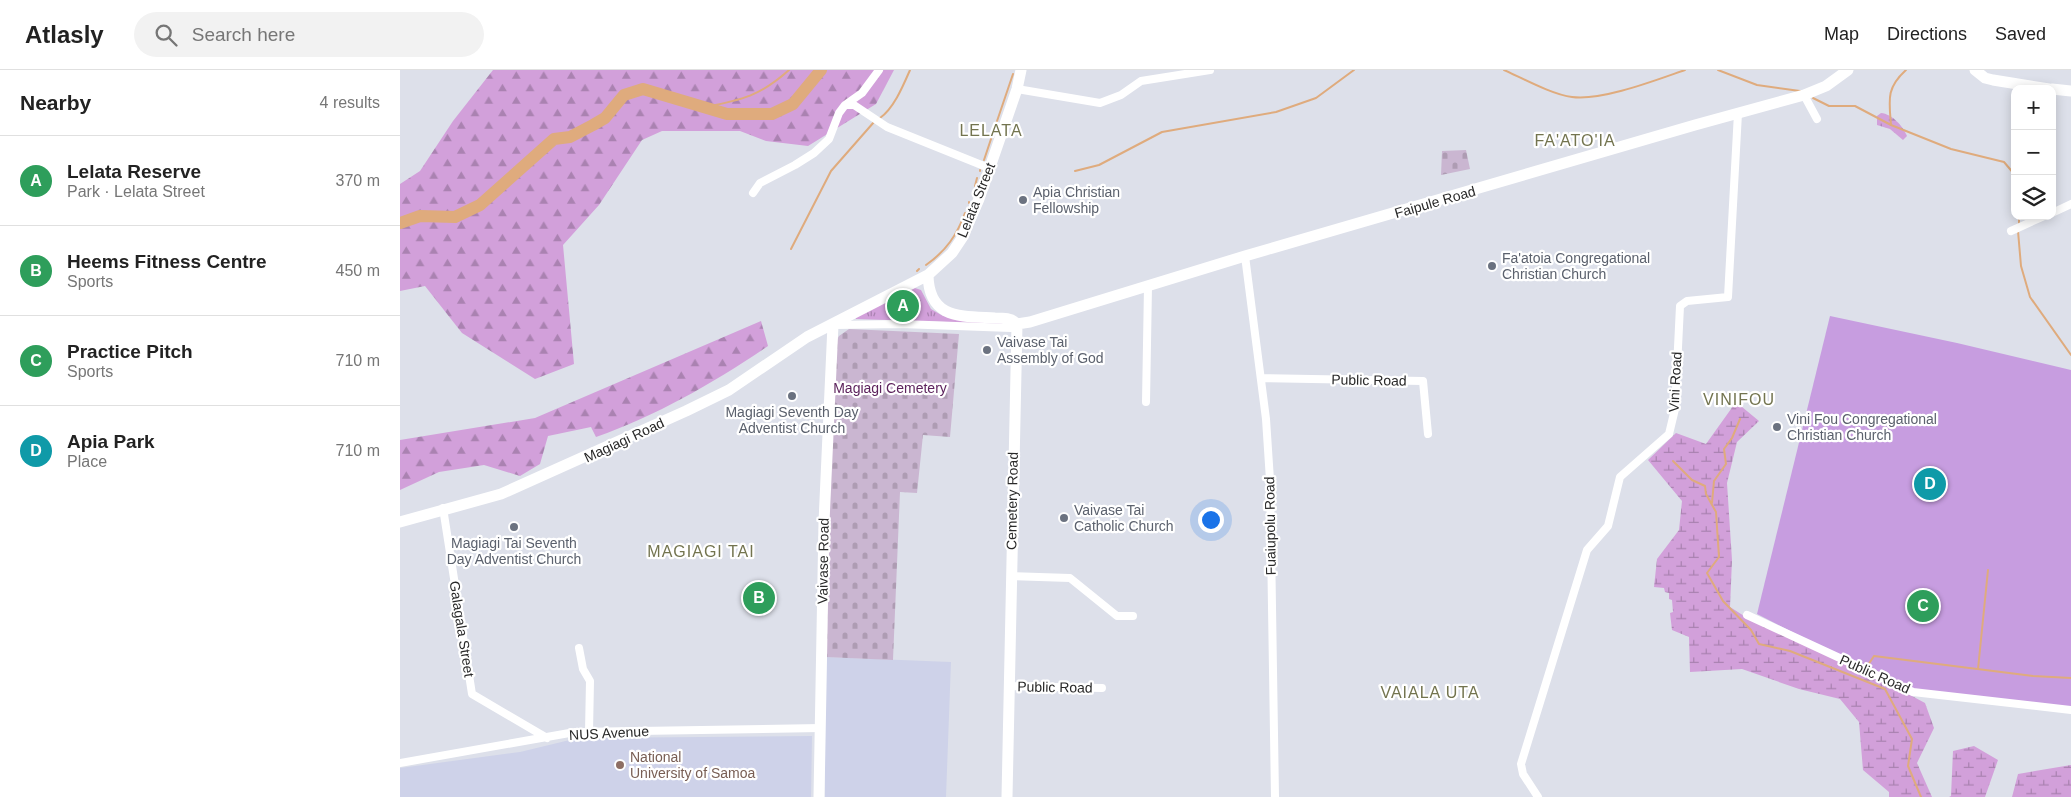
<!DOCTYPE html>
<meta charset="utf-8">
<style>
body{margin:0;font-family:Arial,sans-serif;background:#f2f2f2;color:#222}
.controls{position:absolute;right:15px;top:15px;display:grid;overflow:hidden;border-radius:10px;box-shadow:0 2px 12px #0003}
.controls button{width:45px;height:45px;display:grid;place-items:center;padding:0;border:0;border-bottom:1px solid #e0e0e0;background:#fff;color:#222;font:25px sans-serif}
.you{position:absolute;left:810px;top:449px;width:18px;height:18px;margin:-12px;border:4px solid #fff;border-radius:50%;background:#1a73e8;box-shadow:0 0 0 8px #1a73e833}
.badge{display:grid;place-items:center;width:32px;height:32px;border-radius:50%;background:#1a73e8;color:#fff;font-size:16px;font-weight:700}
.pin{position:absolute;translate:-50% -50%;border:2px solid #fff;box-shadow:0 1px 5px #0006}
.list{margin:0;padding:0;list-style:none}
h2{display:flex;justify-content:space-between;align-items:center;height:65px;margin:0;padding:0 20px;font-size:21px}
h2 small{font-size:16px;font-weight:400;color:#767676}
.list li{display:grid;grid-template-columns:32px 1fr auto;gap:15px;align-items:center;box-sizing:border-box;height:90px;padding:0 20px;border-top:1px solid #e0e0e0}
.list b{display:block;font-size:19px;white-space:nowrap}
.list p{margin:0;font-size:16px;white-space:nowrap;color:#767676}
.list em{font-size:16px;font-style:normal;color:#767676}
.icon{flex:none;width:28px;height:28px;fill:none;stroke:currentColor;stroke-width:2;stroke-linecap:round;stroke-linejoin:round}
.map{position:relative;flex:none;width:1671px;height:727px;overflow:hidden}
header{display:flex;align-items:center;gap:30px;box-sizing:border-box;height:70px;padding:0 25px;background:#fff;border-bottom:1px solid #e0e0e0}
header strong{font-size:24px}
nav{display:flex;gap:28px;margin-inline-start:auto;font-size:18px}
.search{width:350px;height:45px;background:#f2f2f2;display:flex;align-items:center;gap:12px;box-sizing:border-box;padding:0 18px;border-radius:28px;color:#767676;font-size:19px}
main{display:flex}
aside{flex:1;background:#fff}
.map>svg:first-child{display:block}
.education{fill:#ced2e9}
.forest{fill:url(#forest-firs)}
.wetland{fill:url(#wetland-marsh)}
.cemetery{fill:url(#cemetery-stones)}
.park{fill:url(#park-tufts)}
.pitch{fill:#c79de0}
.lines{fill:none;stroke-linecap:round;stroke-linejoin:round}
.stream{stroke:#dfab7d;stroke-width:2}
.river{stroke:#dfab7d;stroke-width:12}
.street{stroke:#fff;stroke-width:8}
.secondary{stroke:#fff;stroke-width:11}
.worship-dot{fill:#6b7280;stroke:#fff;stroke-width:2}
.education-dot{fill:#8d6e63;stroke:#fff;stroke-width:2}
.labels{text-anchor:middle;stroke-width:4.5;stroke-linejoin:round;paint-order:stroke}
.worship-label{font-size:14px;fill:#5b616d;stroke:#fff;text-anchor:start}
.street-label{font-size:14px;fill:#292929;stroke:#fff}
.park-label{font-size:14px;fill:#5d235d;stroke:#fff}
.education-label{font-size:14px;fill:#785e54;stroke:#fff;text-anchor:start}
.quarter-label{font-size:16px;letter-spacing:1px;fill:#73744f;stroke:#fff}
</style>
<header>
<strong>Atlasly</strong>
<div class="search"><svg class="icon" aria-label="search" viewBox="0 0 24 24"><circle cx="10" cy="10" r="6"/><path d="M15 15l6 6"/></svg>Search here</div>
<nav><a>Map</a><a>Directions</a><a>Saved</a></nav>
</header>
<main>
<aside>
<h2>Nearby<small>4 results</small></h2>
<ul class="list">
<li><span class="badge" style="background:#2e9e5b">A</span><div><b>Lelata Reserve</b><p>Park · Lelata Street</p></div><em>370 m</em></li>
<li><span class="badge" style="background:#2e9e5b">B</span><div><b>Heems Fitness Centre</b><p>Sports</p></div><em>450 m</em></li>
<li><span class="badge" style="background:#2e9e5b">C</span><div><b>Practice Pitch</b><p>Sports</p></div><em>710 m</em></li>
<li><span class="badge" style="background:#0f9aa8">D</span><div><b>Apia Park</b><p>Place</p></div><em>710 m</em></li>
</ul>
</aside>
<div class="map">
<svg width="1671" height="727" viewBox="0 0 1671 727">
<defs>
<pattern id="forest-firs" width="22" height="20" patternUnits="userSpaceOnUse" patternTransform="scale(1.25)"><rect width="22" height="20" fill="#d2a0da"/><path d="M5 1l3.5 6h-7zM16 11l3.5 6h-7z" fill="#aa82b1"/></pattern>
<pattern id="wetland-marsh" width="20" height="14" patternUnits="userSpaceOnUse" patternTransform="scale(1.25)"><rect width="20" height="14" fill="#d2a0da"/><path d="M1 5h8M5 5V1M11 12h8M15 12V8" fill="none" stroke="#aa82b1"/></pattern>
<pattern id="cemetery-stones" width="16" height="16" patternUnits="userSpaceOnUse" patternTransform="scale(1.25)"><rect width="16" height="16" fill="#cab6d1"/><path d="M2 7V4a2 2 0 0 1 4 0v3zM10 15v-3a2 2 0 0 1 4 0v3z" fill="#ae9cb3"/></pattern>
<pattern id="park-tufts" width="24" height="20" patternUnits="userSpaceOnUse" patternTransform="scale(1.25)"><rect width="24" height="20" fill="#d2a0da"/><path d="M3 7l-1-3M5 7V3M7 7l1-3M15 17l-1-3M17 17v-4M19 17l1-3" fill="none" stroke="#aa82b1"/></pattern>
</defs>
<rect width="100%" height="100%" fill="#dde0ea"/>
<path class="education" d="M425 587 551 592 546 727H425Z
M412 666 411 727H0V698L120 682 178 668Z"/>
<path class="forest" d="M93 0H494L476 34 408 76 366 71 340 61H262L242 70 199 135 163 175 174 294 135 309 62 263 25 216 0 221V114L20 101 53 51Z
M361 251 368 276C313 313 258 345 196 367L191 357 148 366 140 394 120 406 84 395 39 402 0 420V370L135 348Z"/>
<path class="wetland" d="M1481 43C1492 44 1503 56 1507 66L1503 70 1490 59 1477 55V46Z
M1336 332 1359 351 1337 372 1327 413 1332 490 1330 537 1352 551 1435 585 1525 633 1534 658 1517 693 1532 727H1489V722L1463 700 1459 652 1440 629 1399 619 1342 599 1290 602 1289 567 1272 560 1270 543 1273 542 1272 530 1269 529V523L1265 522 1264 518 1254 517 1257 489 1279 460 1282 431 1248 390 1276 363 1306 374Z
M1574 676 1598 690 1585 727H1549L1551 726 1553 681Z
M1671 695V727H1612L1618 704Z"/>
<path class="cemetery" d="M1066 80 1070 99 1041 105 1042 81Z
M449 259 559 264 550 367 523 365 517 423 500 422 493 590 425 587 434 275 439 266Z"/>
<path class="park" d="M515 218 521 220 531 239 543 246 607 254 456 249 455 247Z"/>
<path class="pitch" d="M1430 246 1557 273 1671 300V640L1514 625 1357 544Z"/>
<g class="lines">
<path class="stream" d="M1104 0C1122 8 1153 25 1172 27 1202 31 1256 10 1285 0
M1318 0 1357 15 1400 21
M1506 0C1486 18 1489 30 1491 55L1551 79 1604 92 1615 105
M1413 28 1429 36H1455L1491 55
M305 37C342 30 360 26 389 0
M480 48C494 38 503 16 510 0
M595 57 613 4
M584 90 593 63
M580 101V100
M675 101 699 95 762 62 876 42 916 28 954 0
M575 116 577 108
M569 133V132
M1619 154V146
M1618 161 1621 196 1630 227 1671 285
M391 179 431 101 474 52
M526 195C546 181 557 165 565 143
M517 201 519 199
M1273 391 1292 410 1305 416 1306 424 1316 442 1319 487 1307 503 1323 531 1351 560 1359 574 1390 581 1485 619 1512 669 1508 696 1521 727
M1312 433 1314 411 1326 394 1324 379 1332 368 1340 349
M1468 595 1474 586 1633 606 1671 608
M1578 599 1588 500"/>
<path class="river" d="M0 153 20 146 55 147 80 135 154 69 170 67 193 55 205 48 224 25 243 19 327 44H372L393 34 421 0"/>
<path class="street" d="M617 19 700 33 721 25 741 11 810 0
M1404 25 1417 49
M445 35 462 23 479 0
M353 123 360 113 395 95 414 83 429 69 439 43 445 35H454L487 57 589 98
M1652 143 1671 134
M1611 161 1644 146
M845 186 866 349 870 410 875 727
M435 255 501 254 611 258 617 254
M861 308 1023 311 1028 364
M746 332 748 216
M43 438 72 624 147 668
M611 506 670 508 717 546H733
M1347 545 1513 622 1671 640
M179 578 183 599 190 611 189 662
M608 616 702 618
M0 693 175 662 421 658
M1138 727 1123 704 1121 694 1187 480 1208 456 1220 407 1269 364 1275 339 1280 236 1287 231 1328 227 1338 43"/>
<path class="secondary" d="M1575 0 1585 8 1593 10 1649 19
M1652 19 1671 21
M528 205C529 249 560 246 595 248 603 248 612 248 617 254L607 727
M617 254 630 252 845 186 1295 55 1404 25 1426 16 1448 0
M0 452 101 424 286 341 329 320 407 267 528 205 552 183 562 168 579 129 617 19 621 0
M419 727 424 452 433 255"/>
</g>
<g class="worship-dot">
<circle cx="623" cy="130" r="5"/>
<circle cx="1092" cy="196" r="5"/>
<circle cx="587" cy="280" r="5"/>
<circle cx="392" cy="326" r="5"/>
<circle cx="1377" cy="357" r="5"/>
<circle cx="664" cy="448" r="5"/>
<circle cx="114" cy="457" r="5"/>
</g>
<circle class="education-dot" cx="220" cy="695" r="5"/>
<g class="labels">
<g class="worship-label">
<text x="633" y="127">Apia Christian<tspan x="633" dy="16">Fellowship</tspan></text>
<text x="1102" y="193">Fa'atoia Congregational<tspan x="1102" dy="16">Christian Church</tspan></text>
<text x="597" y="277">Vaivase Tai<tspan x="597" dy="16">Assembly of God</tspan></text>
<text x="392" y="347" text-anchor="middle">Magiagi Seventh Day<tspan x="392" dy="16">Adventist Church</tspan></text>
<text x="1387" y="354">Vini Fou Congregational<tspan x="1387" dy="16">Christian Church</tspan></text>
<text x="674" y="445">Vaivase Tai<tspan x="674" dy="16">Catholic Church</tspan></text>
<text x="114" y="478" text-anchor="middle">Magiagi Tai Seventh<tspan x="114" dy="16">Day Adventist Church</tspan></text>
</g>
<g class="street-label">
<text transform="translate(576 130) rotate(-68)" y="5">Lelata Street</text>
<text transform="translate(1035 132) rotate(-16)" y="5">Faipule Road</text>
<text transform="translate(969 310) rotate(1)" y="5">Public Road</text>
<text transform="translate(1275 312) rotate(-87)" y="5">Vini Road</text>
<text transform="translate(224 370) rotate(-25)" y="5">Magiagi Road</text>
<text transform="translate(612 431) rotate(-89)" y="5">Cemetery Road</text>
<text transform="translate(870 456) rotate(-91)" y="5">Fuaiupolu Road</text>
<text transform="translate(423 491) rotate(-89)" y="5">Vaivase Road</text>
<text transform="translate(62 559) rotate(81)" y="5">Galagala Street</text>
<text transform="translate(1475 604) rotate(24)" y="5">Public Road</text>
<text transform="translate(655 617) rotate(1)" y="5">Public Road</text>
<text transform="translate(209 663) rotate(-3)" y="5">NUS Avenue</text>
</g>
<g class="park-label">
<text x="490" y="323">Magiagi Cemetery</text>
</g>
<g class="education-label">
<text x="230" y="692">National<tspan x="230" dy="16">University of Samoa</tspan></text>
</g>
<g class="quarter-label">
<text x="591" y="66">LELATA</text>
<text x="1175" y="76">FA'ATO'IA</text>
<text x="1339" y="335">VINIFOU</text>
<text x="301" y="487">MAGIAGI TAI</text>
<text x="1030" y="628">VAIALA UTA</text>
</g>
</g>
</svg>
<div class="controls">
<button>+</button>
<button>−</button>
<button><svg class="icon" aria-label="layers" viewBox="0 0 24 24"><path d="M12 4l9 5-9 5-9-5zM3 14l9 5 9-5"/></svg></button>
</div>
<div class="you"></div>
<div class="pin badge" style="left:503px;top:236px;background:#2e9e5b">A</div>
<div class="pin badge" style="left:359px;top:528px;background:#2e9e5b">B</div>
<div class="pin badge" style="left:1523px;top:536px;background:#2e9e5b">C</div>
<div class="pin badge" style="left:1530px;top:414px;background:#0f9aa8">D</div>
</div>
</main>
